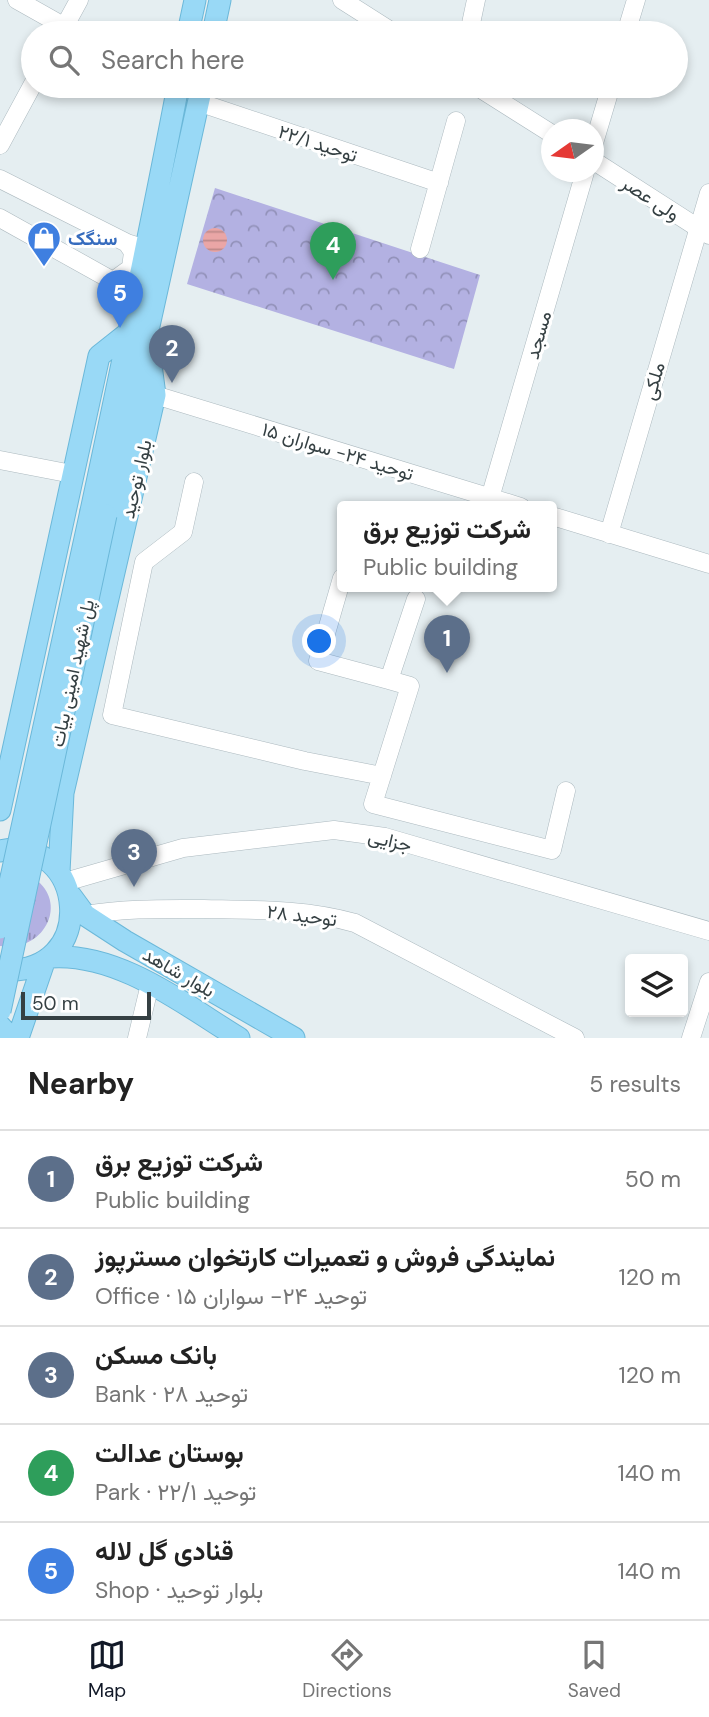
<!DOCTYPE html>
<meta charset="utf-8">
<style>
body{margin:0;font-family:"DM Sans",Vazirmatn,sans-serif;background:#f2f2f2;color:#222}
.controls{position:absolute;right:21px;bottom:21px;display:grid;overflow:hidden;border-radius:7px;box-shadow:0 4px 10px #0003}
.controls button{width:63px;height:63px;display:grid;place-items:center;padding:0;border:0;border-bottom:2px solid #e0e0e0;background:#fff;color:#222;font:35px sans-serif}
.compass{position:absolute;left:541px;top:119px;width:63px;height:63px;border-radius:50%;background:#fff;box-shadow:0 4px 10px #0003;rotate:256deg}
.scale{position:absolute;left:21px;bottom:18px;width:130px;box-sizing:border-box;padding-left:7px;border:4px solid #354043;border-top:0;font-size:19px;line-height:24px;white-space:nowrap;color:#354043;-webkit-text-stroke:5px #fff;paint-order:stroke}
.you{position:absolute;left:320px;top:642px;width:24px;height:24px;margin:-18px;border:5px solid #fff;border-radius:50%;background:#1a73e8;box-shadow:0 0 0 10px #1a73e833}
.badge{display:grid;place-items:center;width:46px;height:46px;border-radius:50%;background:#111827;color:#fff;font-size:23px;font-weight:700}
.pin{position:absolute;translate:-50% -58px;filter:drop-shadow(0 2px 4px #0008)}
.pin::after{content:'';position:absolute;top:37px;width:24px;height:21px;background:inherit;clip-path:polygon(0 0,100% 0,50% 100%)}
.popup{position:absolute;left:337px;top:501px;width:220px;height:91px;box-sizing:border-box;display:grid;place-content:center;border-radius:7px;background:#fff;filter:drop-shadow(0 2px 5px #0005);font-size:23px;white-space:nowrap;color:#767676}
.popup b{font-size:26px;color:#222}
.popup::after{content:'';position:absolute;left:50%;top:100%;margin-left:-14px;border:14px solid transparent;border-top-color:#fff}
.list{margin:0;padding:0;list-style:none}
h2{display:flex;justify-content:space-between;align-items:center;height:91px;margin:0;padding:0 28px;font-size:30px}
h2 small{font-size:23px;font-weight:400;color:#767676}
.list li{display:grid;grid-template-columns:46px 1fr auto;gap:21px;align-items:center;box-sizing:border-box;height:98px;padding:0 28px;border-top:2px solid #e0e0e0}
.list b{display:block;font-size:26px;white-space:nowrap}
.list p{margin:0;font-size:23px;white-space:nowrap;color:#767676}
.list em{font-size:23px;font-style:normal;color:#767676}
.icon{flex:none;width:38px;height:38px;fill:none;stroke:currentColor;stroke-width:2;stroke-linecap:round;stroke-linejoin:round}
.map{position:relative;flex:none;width:709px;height:1038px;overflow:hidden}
.search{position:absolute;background:#fff;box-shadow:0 4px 10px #0003;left:21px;right:21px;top:21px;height:77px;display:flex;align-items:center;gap:18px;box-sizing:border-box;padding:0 24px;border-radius:38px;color:#767676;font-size:26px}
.sheet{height:581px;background:#fff}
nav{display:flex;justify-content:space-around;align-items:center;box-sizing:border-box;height:98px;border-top:2px solid #e0e0e0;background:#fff;font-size:19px;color:#767676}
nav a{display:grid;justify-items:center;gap:4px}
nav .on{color:#111827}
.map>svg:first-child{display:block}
.grass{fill:url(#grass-tufts)}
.park{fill:url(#park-crowns)}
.water{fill:url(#water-rules)}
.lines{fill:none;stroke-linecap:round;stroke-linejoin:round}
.minor-casing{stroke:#acb9bf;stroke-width:19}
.major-casing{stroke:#6bb8d9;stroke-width:23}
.minor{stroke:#fff;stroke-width:18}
.major{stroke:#99d9f6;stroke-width:21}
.major-bridge-casing{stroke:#6bb8d9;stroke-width:23;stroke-linecap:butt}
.major-bridge{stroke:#99d9f6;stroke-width:21}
.labels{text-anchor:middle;stroke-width:6;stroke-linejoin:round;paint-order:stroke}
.street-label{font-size:19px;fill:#354043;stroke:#fff}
.shop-label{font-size:19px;font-weight:bold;fill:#366cbe;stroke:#fff;text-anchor:start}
</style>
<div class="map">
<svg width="709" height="1038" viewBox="0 0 709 1038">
<defs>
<pattern id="grass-tufts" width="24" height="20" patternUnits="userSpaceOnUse" patternTransform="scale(1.75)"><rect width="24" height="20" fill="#b3b1e2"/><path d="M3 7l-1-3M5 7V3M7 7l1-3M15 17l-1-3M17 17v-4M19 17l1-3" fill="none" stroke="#9291b9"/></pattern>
<pattern id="park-crowns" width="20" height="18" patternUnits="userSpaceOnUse" patternTransform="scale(1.75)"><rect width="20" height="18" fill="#b3b1e2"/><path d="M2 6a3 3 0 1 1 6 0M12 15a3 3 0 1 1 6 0" fill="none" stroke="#9291b9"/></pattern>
<pattern id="water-rules" width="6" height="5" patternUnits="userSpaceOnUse" patternTransform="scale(1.75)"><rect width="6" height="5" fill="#eaa6a6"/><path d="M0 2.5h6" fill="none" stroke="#be8989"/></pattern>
</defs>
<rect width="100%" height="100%" fill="#e5eef1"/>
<path class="grass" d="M6 871C14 873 25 873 32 877 70 900 46 953 0 946V873Z"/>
<path class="park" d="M215 188 480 275 454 369 187 284Z"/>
<path class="water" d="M203 240a12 12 0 1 1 24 0a12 12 0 1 1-24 0Z"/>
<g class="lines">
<g class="minor-casing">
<path id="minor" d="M17 0 65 27
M342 0 394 33
M61 33 79 0
M469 33 476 0
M626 33 636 0
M476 86 552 134
M198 102 439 183
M594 143 611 86
M0 145 33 84
M594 161 709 235
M0 179 127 243 147 249
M0 218 113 281 137 290
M420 249 456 121
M113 281 131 268 133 252 127 243
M155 395 521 507
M0 460 72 474
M194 482 183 532 144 562 112 715 305 761 382 776
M490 498 585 172
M552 516 709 564
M609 534 709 193
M342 578 318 661 389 680
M416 599 389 680 410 686 373 804 552 850 566 791
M65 882 183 848 334 830 385 837 709 931
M85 915C126 908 163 909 204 909 256 910 306 909 355 923L575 1038
M137 1038 150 984
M691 1038 709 982"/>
</g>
<g class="major-casing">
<path id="major" d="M188 33 195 0
M213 33 220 0
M91 511C121 370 151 228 178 86
M106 515 145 348
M0 810 99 356 128 333
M0 851C86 833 102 978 0 970
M59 872 63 793 155 395 147 335 202 86
M71 896 85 915 125 941 294 1038
M50 957C119 952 183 1004 239 1038
M0 1026 11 1038
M18 1038 44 962"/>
</g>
<use href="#minor" class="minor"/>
<use href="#major" class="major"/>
<g class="major-bridge-casing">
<path id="major-bridge" d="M0 928 91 511
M0 1011 106 515"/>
</g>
<use href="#major-bridge" class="major-bridge"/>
</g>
<defs>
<g id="shop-pin" transform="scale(1.75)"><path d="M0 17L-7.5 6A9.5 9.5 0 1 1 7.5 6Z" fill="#3f7fe0" stroke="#fff"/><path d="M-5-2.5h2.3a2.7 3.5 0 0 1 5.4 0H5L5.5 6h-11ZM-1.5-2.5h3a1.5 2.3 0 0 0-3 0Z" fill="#fff"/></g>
</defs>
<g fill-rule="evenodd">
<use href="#shop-pin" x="44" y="238"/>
</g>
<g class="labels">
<g class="street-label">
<text transform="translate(318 143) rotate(18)" y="7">توحید ۲۲/۱</text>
<text transform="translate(651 198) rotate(33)" y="7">ولی عصر</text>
<text transform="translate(538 335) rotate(-74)" y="7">مسجد</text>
<text transform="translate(653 381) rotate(-74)" y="7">ملکی</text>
<text transform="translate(338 451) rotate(17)" y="7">توحید ۲۴- سواران ۱۵</text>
<text transform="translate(136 479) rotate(-77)" y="7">بلوار توحید</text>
<text transform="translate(72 673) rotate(-78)" y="7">پل شهید امینی بیات</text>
<text transform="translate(390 840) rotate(13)" y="7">جزایی</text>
<text transform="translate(302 915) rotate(7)" y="7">توحید ۲۸</text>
<text transform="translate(179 972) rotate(30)" y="7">بلوار شاهد</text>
</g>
<g class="shop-label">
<text x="68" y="245">سنگک</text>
</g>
</g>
</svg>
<div class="controls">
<button><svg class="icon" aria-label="layers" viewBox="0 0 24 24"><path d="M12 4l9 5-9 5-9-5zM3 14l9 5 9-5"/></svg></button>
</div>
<svg class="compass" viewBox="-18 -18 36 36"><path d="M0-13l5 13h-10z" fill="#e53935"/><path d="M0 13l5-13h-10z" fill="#767676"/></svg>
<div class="scale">50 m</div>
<div class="you"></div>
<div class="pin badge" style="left:447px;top:673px;background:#5c6f8a">1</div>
<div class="popup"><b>شرکت توزیع برق</b>Public building</div>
<div class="pin badge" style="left:172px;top:383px;background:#5c6f8a">2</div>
<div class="pin badge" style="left:134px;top:887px;background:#5c6f8a">3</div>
<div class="pin badge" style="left:333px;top:280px;background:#2e9e5b">4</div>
<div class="pin badge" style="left:120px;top:328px;background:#3f7fe0">5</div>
<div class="search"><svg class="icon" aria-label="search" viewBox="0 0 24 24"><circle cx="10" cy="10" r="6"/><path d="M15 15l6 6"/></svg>Search here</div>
</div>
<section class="sheet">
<h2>Nearby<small>5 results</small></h2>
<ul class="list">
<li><span class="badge" style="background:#5c6f8a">1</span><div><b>شرکت توزیع برق</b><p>Public building</p></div><em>50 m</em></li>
<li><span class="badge" style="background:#5c6f8a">2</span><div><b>نمایندگی فروش و تعمیرات کارتخوان مسترپوز</b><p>Office · توحید ۲۴- سواران ۱۵</p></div><em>120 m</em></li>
<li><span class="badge" style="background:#5c6f8a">3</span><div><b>بانک مسکن</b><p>Bank · توحید ۲۸</p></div><em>120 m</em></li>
<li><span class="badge" style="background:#2e9e5b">4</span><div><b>بوستان عدالت</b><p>Park · توحید ۲۲/۱</p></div><em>140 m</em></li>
<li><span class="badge" style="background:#3f7fe0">5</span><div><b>قنادی گل لاله</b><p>Shop · بلوار توحید</p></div><em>140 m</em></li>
</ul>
</section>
<nav>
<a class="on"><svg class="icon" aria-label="map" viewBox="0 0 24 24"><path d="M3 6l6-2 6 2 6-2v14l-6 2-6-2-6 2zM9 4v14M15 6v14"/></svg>Map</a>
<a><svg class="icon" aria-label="directions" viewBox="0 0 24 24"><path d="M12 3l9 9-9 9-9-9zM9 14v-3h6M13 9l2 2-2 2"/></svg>Directions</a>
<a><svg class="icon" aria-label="saved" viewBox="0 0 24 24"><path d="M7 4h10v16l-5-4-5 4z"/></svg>Saved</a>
</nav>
